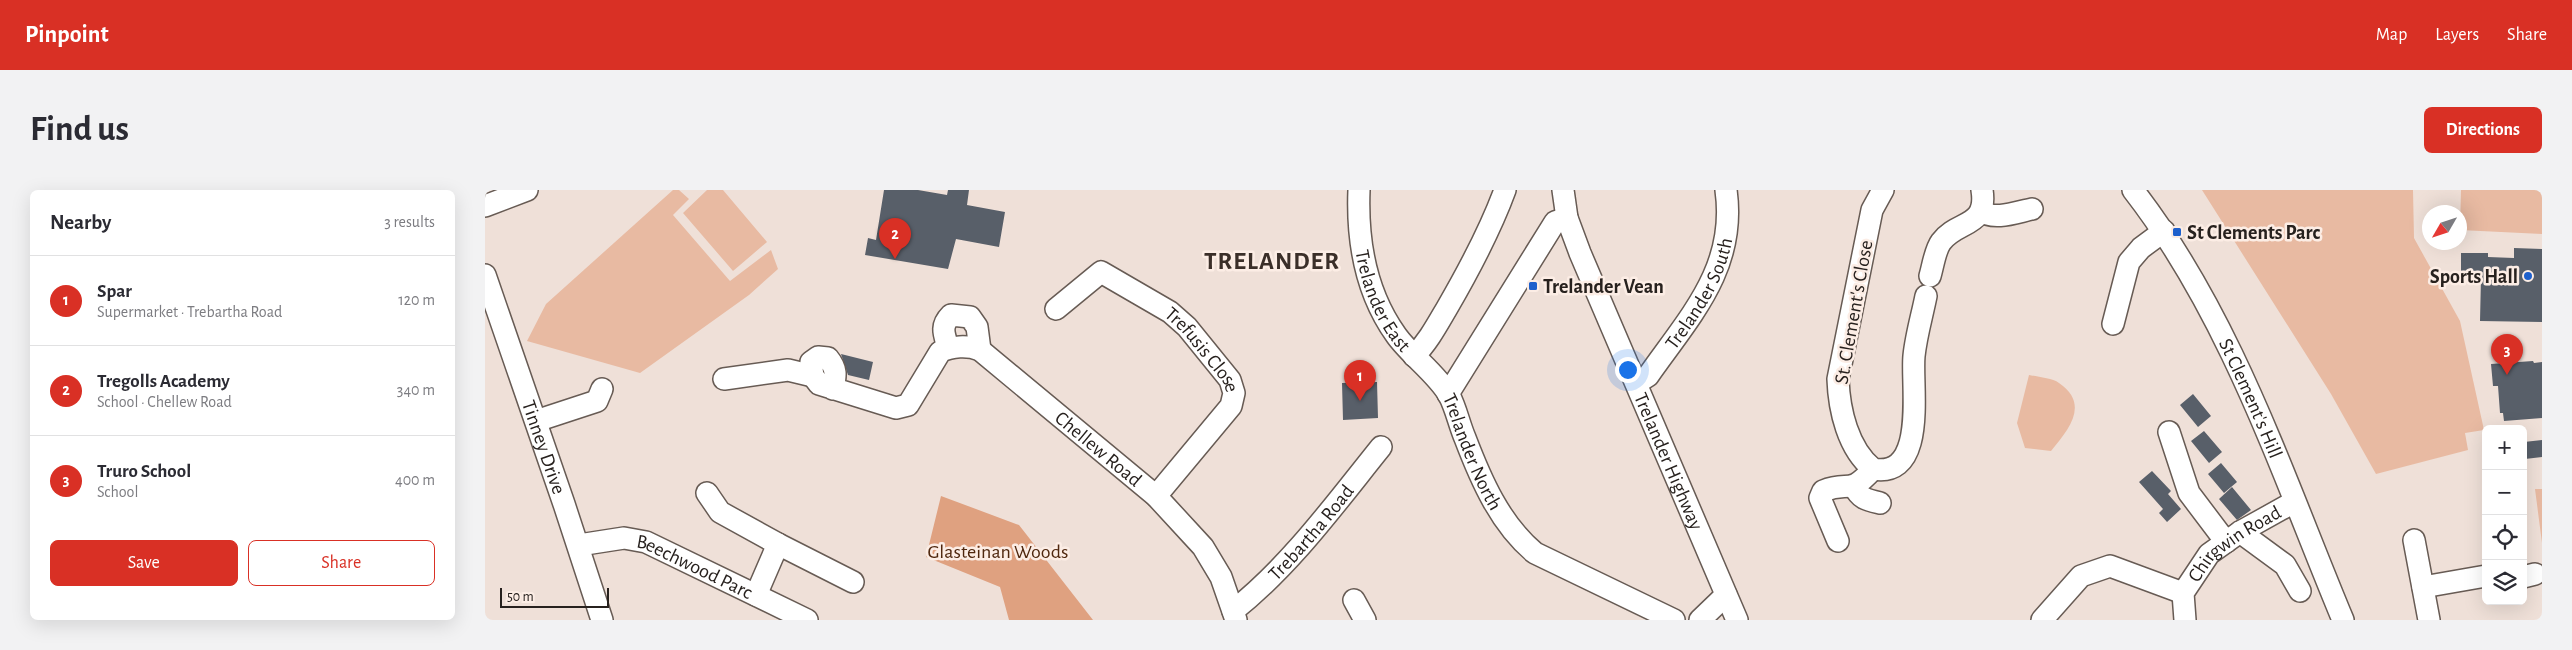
<!DOCTYPE html>
<meta charset="utf-8">
<style>
body{margin:0;font-family:"Alegreya Sans",sans-serif;background:#f2f2f3;color:#2b2b33}
.controls{position:absolute;right:15px;bottom:15px;display:grid;overflow:hidden;border-radius:8px;box-shadow:0 5px 20px #0002}
.controls button{width:45px;height:45px;display:grid;place-items:center;padding:0;border:0;border-bottom:1px solid #e1e1e2;background:#fff;color:#2b2b33;font:25px sans-serif}
.compass{position:absolute;left:1937px;top:15px;width:45px;height:45px;border-radius:50%;background:#fff;box-shadow:0 5px 20px #0002;rotate:231deg}
.scale{position:absolute;left:15px;bottom:12px;width:109px;box-sizing:border-box;padding-left:5px;border:2px solid #27211e;border-top:0;font-size:14px;line-height:18px;white-space:nowrap;color:#27211e;-webkit-text-stroke:4px #fcede5;paint-order:stroke}
.you{position:absolute;left:1142px;top:179px;width:18px;height:18px;margin:-12px;border:4px solid #fff;border-radius:50%;background:#1a73e8;box-shadow:0 0 0 8px #1a73e833}
.badge{display:grid;place-items:center;width:32px;height:32px;border-radius:50%;background:#d93025;color:#fff;font-size:16px;font-weight:700}
.pin{position:absolute;translate:-50% -41px;filter:drop-shadow(0 1px 2px #0008)}
.pin::after{content:'';position:absolute;top:26px;width:18px;height:15px;background:inherit;clip-path:polygon(0 0,100% 0,50% 100%)}
.list{margin:0;padding:0;list-style:none}
h2{display:flex;justify-content:space-between;align-items:center;height:65px;margin:0;padding:0 20px;font-size:21px}
h2 small{font-size:16px;font-weight:400;color:#7c7c81}
.list li{display:grid;grid-template-columns:32px 1fr auto;gap:15px;align-items:center;box-sizing:border-box;height:90px;padding:0 20px;border-top:1px solid #e1e1e2}
.list b{display:block;font-size:19px;white-space:nowrap}
.list p{margin:0;font-size:16px;white-space:nowrap;color:#7c7c81}
.list em{font-size:16px;font-style:normal;color:#7c7c81}
.actions{display:flex;gap:10px;padding:15px 20px}
.actions a{flex:1;padding:11px 0;border:1px solid #d93025;border-radius:8px;text-align:center;font-size:18px;color:#d93025}
.actions .main{background:#d93025;color:#fff}
.icon{flex:none;width:28px;height:28px;fill:none;stroke:currentColor;stroke-width:2;stroke-linecap:round;stroke-linejoin:round}
.map{position:relative;flex:none;width:2057px;height:430px;overflow:hidden;border-radius:8px}
header{display:flex;align-items:center;gap:30px;box-sizing:border-box;height:70px;padding:0 25px;background:#d93025;color:#fff}
header strong{font-size:24px}
nav{display:flex;gap:28px;margin-inline-start:auto;font-size:18px}
.intro{display:flex;align-items:center;justify-content:space-between;box-sizing:border-box;height:120px;padding:0 30px}
h1{margin:0;font-size:35px}
.button{padding:12px 22px;border-radius:8px;background:#d93025;color:#fff;font-size:18px;font-weight:700}
main{display:flex;gap:30px;padding:0 30px}
aside{flex:1;background:#fff;border-radius:8px;box-shadow:0 5px 20px #0002}
.map>svg:first-child{display:block}
.green{fill:#e8baa2}
.forest{fill:#dfa180}
.building{fill:#585f69}
.lines{fill:none;stroke-linecap:round;stroke-linejoin:round}
.minor-casing{stroke:#675b54;stroke-width:24}
.minor{stroke:#fff;stroke-width:21}
.poi-dot{fill:#1e60cc;stroke:#fcede5;stroke-width:2}
.labels{text-anchor:middle;stroke-width:5;stroke-linejoin:round;paint-order:stroke}
.poi-label{font-size:20px;font-weight:bold;fill:#27211e;stroke:#fcede5;text-anchor:start}
.street-label{font-size:20px;fill:#27211e;stroke:#fcede5}
.park-label{font-size:20px;fill:#4f270e;stroke:#fcede5}
.district-label{font-size:25px;font-weight:bold;letter-spacing:1px;fill:#3b2f29;stroke:#fcede5}
</style>
<header>
<strong>Pinpoint</strong>
<nav><a>Map</a><a>Layers</a><a>Share</a></nav>
</header>
<div class="intro"><h1>Find us</h1><a class="button">Directions</a></div>
<main>
<aside>
<h2>Nearby<small>3 results</small></h2>
<ul class="list">
<li><span class="badge">1</span><div><b>Spar</b><p>Supermarket · Trebartha Road</p></div><em>120 m</em></li>
<li><span class="badge">2</span><div><b>Tregolls Academy</b><p>School · Chellew Road</p></div><em>340 m</em></li>
<li><span class="badge">3</span><div><b>Truro School</b><p>School</p></div><em>400 m</em></li>
</ul>
<div class="actions"><a class="main">Save</a><a>Share</a></div>
</aside>
<div class="map">
<svg width="2057" height="430" viewBox="0 0 2057 430">
<rect width="100%" height="100%" fill="#efe0d8"/>
<path class="green" d="M188 0H194L204 9 188 25 245 91 286 60 293 79 264 105 155 183 42 151 61 114Z
M222 0H238L282 52 248 81 198 23Z
M1717 0H1928L1929 48 1975 131 1999 240 1980 243 1983 260 1891 284 1846 204Z
M1976 0H2057V44L1975 40Z
M1544 185C1553 187 1567 188 1574 193 1605 214 1584 239 1566 261L1540 258 1532 233Z
M2050 299H2057V353Z"/>
<path class="forest" d="M456 306 534 335 608 430H524L515 397 441 367Z"/>
<path class="building" d="M399 0H433L462 5 463 0H484L482 15 520 22 514 57 471 49 463 79 380 65 383 48 391 50Z
M2029 58 2057 59V132L1995 131 1996 87H1976V63H2003V67L2029 68Z
M356 164 388 172 384 190 363 185Z
M2048 171 2049 173 2057 172V228L2019 231 2018 223H2015L2013 196H2008L2006 174Z
M892 192 893 228 858 230 857 193Z
M1708 204 1726 226 1713 237 1695 215Z
M1719 241 1737 262 1724 273 1706 251Z
M2057 250V267L2040 269 2039 252Z
M1736 273 1752 292 1739 303 1723 284Z
M1667 281 1686 301 1683 304 1696 319 1682 332 1674 323 1678 319 1654 292Z
M1747 297 1766 320 1752 330 1734 309Z"/>
<g class="lines">
<g class="minor-casing">
<g id="minor">
<path id="s1" d="M874 0C872 50 881 103 911 145 925 165 952 184 964 205 971 218 974 234 980 248 996 290 1015 334 1050 363L1189 430"/>
<path id="s2" d="M1078 0 1082 28 1095 63 1252 430"/>
<path d="M1398 0 1387 20 1353 189C1354 220 1363 259 1388 279 1443 289 1426 195 1429 166 1431 146 1437 126 1441 106"/>
<path id="s3" d="M1648 0C1746 126 1797 284 1858 430"/>
<path d="M0 16 42 0"/>
<path d="M1496 21C1509 31 1532 22 1547 19"/>
<path id="s4" d="M0 85 79 314 117 430"/>
<path d="M1445 86C1448 76 1450 60 1456 52 1472 30 1503 38 1497 0"/>
<path id="s5" d="M571 119 616 82 685 122 702 137 745 190 749 203 746 216 671 306"/>
<path d="M1628 134 1644 72 1656 58 1679 41"/>
<path d="M463 157C459 144 455 136 466 125L485 127 492 137 495 160"/>
<path d="M929 166C943 152 952 135 962 118 984 80 1005 41 1020 0"/>
<path d="M239 189 303 180 328 186"/>
<path id="s6" d="M1152 193 1163 186C1205 126 1252 78 1241 0"/>
<path id="s7" d="M348 199C351 185 352 179 343 168L333 167 326 172 328 186 334 194 411 218 423 215 455 162C466 156 483 155 495 160L671 306 718 357 736 387 751 430"/>
<path d="M963 204 1070 32 1082 28"/>
<path d="M51 231 112 211 117 199"/>
<path d="M1684 242 1704 303 1741 352"/>
<path d="M1369 296C1375 309 1382 310 1395 313"/>
<path d="M222 303 235 322 293 354"/>
<path d="M1755 342 1800 375 1815 401"/>
<path d="M1929 350 1944 430"/>
<path d="M1353 351 1335 308 1338 301C1365 290 1363 307 1388 279"/>
<path id="s8" d="M94 355 139 348 161 352 322 430"/>
<path d="M2038 387 2050 384"/>
<path d="M1938 397 2001 386"/>
<path d="M271 405 293 354 368 392"/>
<path d="M869 410 880 430"/>
<path id="s9" d="M748 421C806 375 850 314 896 257"/>
<path d="M1215 430 1241 405"/>
<path d="M1557 430 1596 386 1625 376 1698 403"/>
<path id="s10" d="M1700 430 1698 403 1724 364 1755 342 1809 312"/>
</g>
</g>
<use href="#minor" class="minor"/>
</g>
<g class="poi-dot">
<rect x="1687" y="37" width="10" height="10" rx="2.5"/>
<circle cx="2043" cy="86" r="5"/>
<rect x="1043" y="91" width="10" height="10" rx="2.5"/>
</g>
<g class="labels">
<g class="poi-label">
<text x="1702" y="49">St Clements Parc</text>
<text x="2033" y="93" text-anchor="end">Sports Hall</text>
<text x="1058" y="103">Trelander Vean</text>
</g>
<g class="street-label">
<text dy="7" stroke="none"><textPath href="#s6" startOffset="111">Trelander South</textPath></text>
<text dy="7" stroke="none"><textPath href="#s1" startOffset="115">Trelander East</textPath></text>
<text transform="translate(1368 122) rotate(-80)" y="7">St. Clement's Close</text>
<text dy="7" stroke="none"><textPath href="#s5" startOffset="188">Trefusis Close</textPath></text>
<text dy="7" stroke="none"><textPath href="#s3" startOffset="240">St Clement's Hill</textPath></text>
<text dy="7" stroke="none"><textPath href="#s4" startOffset="182">Tinney Drive</textPath></text>
<text dy="7" stroke="none"><textPath href="#s7" startOffset="426">Chellew Road</textPath></text>
<text dy="7" stroke="none"><textPath href="#s1" startOffset="294">Trelander North</textPath></text>
<text dy="7" stroke="none"><textPath href="#s2" startOffset="292">Trelander Highway</textPath></text>
<text dy="7" stroke="none"><textPath href="#s9" startOffset="111">Trebartha Road</textPath></text>
<text dy="7" stroke="none"><textPath href="#s10" startOffset="100">Chirgwin Road</textPath></text>
<text dy="7" stroke="none"><textPath href="#s8" startOffset="122">Beechwood Parc</textPath></text>
</g>
<g class="park-label">
<text x="513" y="368">Glasteinan Woods</text>
</g>
<g class="district-label">
<text x="787" y="79">TRELANDER</text>
</g>
</g>
</svg>
<div class="controls">
<button>+</button>
<button>−</button>
<button><svg class="icon" aria-label="locate" viewBox="0 0 24 24"><circle cx="12" cy="12" r="6"/><path d="M12 2v4M12 18v4M2 12h4M18 12h4"/></svg></button>
<button><svg class="icon" aria-label="layers" viewBox="0 0 24 24"><path d="M12 4l9 5-9 5-9-5zM3 14l9 5 9-5"/></svg></button>
</div>
<svg class="compass" viewBox="-18 -18 36 36"><path d="M0-13l5 13h-10z" fill="#e53935"/><path d="M0 13l5-13h-10z" fill="#7c7c81"/></svg>
<div class="scale">50 m</div>
<div class="you"></div>
<div class="pin badge" style="left:875px;top:211px">1</div>
<div class="pin badge" style="left:410px;top:69px">2</div>
<div class="pin badge" style="left:2022px;top:185px">3</div>
</div>
</main>
